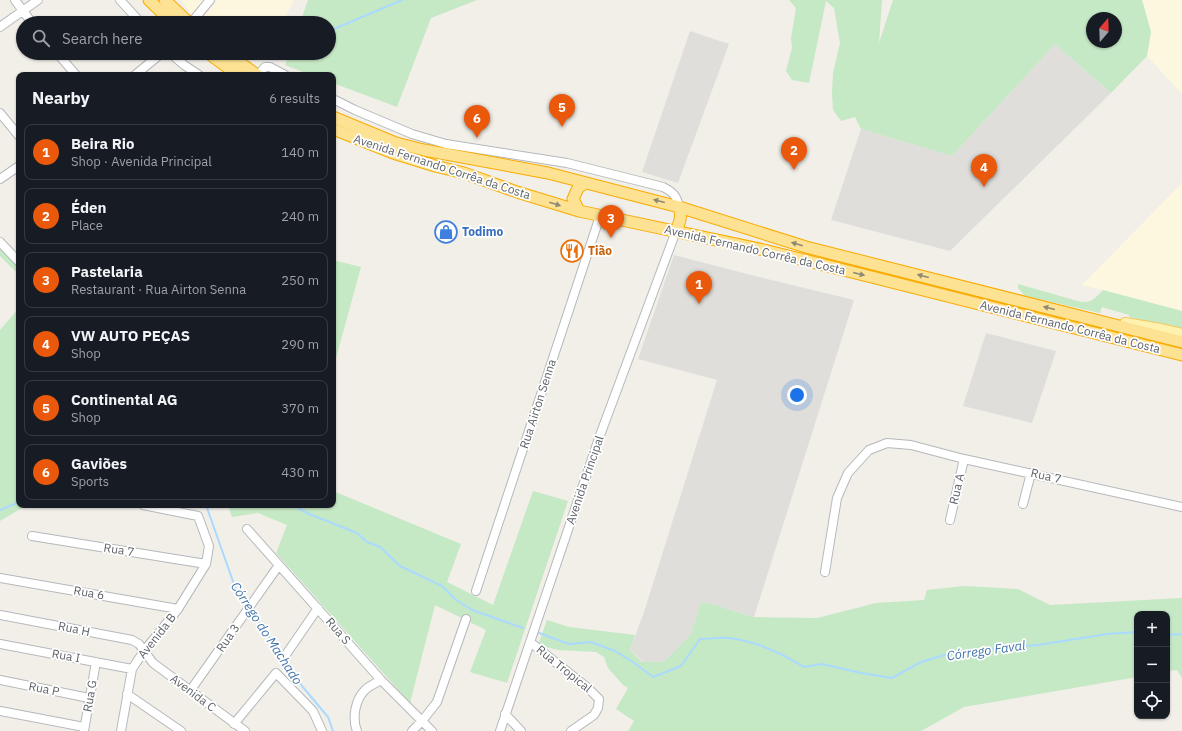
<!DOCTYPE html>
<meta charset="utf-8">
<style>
body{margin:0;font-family:"IBM Plex Sans",sans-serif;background:#20242c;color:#f1f3f6}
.controls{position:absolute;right:12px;bottom:12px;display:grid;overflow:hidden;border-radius:8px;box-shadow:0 1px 3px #0004}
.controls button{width:36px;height:36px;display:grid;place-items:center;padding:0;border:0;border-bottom:1px solid #363941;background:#171b24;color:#f1f3f6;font:20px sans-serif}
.compass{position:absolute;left:1086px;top:12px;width:36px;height:36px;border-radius:50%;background:#171b24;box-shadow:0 1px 3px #0004;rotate:19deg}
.you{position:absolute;left:797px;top:395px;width:14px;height:14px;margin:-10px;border:3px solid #fff;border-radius:50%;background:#1a73e8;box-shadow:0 0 0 6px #1a73e833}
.badge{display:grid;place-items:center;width:26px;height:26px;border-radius:50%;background:#ea580c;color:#fff;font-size:13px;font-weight:700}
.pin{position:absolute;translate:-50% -33px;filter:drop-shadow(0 1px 2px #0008)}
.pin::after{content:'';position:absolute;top:21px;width:14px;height:12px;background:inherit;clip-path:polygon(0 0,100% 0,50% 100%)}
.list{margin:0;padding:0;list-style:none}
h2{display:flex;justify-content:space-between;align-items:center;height:52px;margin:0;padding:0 16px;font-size:17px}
h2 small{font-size:13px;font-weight:400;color:#9ea1a6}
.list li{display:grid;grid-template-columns:26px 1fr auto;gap:12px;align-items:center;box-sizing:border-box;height:56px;margin:0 8px 8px;padding:0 8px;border:1px solid #363941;border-radius:8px}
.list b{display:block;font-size:15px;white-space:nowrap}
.list p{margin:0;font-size:13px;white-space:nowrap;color:#9ea1a6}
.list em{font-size:13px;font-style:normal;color:#9ea1a6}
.icon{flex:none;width:22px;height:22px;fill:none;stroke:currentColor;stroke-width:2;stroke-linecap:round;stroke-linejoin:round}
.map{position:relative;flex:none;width:1182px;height:731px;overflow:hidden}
.search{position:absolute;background:#171b24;box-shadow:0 1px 3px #0004;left:16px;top:16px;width:320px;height:44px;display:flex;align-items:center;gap:10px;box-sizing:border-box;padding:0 14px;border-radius:22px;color:#9ea1a6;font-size:15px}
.panel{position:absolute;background:#171b24;box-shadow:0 1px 3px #0004;left:16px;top:72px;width:320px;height:436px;border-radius:8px}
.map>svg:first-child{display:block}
.commercial{fill:#fef7e0}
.industrial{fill:#e0deda}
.green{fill:#c5e8c5;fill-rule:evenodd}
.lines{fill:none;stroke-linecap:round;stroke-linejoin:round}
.stream{stroke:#aadaff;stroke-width:2}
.minor-casing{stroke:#b5b8bc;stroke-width:10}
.major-casing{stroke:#f2c960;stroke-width:12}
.highway-casing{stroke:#f9ab00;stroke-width:13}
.minor{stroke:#fff;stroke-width:8}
.major{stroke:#fff2af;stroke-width:10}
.highway{stroke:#fde293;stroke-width:11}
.oneway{fill:#8e8975}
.labels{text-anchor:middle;stroke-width:3.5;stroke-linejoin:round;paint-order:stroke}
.street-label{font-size:12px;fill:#5f6368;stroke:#fff}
.shop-label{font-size:12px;font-weight:bold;fill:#366cbe;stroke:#fff;text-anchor:start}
.food-label{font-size:12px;font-weight:bold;fill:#c56008;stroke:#fff;text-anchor:start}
.water-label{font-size:13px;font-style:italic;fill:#4174aa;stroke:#fff}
</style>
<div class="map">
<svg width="1182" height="731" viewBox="0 0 1182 731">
<rect width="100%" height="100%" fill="#f1efe8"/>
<path class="commercial" d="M181 0H204L192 14Z
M217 0H294L282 23H208L202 19Z
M1142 0H1182V94L1147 56 1151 32Z
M1182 183V311L1082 285Z"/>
<path class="industrial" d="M690 31 729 44 678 183 642 172Z
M1055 44 1111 93 950 251 831 220 861 129 952 156Z
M674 255 751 275 854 300 754 617 715 605 701 602 691 634 664 662H643L630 650 644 612 717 380 638 359Z
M986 333 1056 351 1032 423 963 406Z"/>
<path class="green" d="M308 0H477L431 18 397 107 333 83V75H311L285 65 290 53H329V23H300Z
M789 0H882L879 43 893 0H1142L1151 32 1147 56 1111 93 1055 44 952 156 861 129 855 117 841 121 833 110 832 94 833 73 840 43 834 8 826 1 809 83 792 80 786 71 792 48 791 38 796 8ZM1092 18H1116V42H1092Z
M0 248 19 267V275L0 256Z
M333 260 361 267 333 369Z
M1018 284 1081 302C1092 303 1096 297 1103 290L1182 311V330L1129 317V315L1102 307 1100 313 1025 296 1018 288Z
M19 308V505H27L0 521V330Z
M333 491 461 544 447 582 493 605 533 491 568 501 507 683 470 672 486 630 435 605 410 703 276 553 287 525 258 513 232 517 228 505H333Z
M964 586 1018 589 1050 605 1182 598V678L1177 670 1167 671V614H1137V677L964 707 921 731H628L634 721 616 709 628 688 623 685 608 668 604 657 596 652 558 650 538 645 547 620 569 627 635 635 630 650 642 662H664L691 634 701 602 715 605 753 617 817 618 876 603 924 600 927 590Z"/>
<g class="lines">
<path class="stream" d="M329 31 402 0
M206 505 235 587 247 605
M292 505 309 514 357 533 367 542 380 547 400 566 442 586 455 599 472 610 523 628
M0 510 19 502
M251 610 302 686 328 717 333 731
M539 633 569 644 591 642 615 651 633 662 653 677 681 666 700 639C709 639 720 637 729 638 756 641 781 653 804 667L822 664 861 673 892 678 921 662 955 652 1038 645 1107 634 1137 632
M1167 635 1182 634"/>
<g class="minor-casing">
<path id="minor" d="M15 0 32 23
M120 0 141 23
M191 23 210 0
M0 27 38 0
M57 53 76 75
M170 53 184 65 199 75
M135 75 162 53
M258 75 265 67H270L285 75
M333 99 355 110 412 134 446 144 567 163 663 187C673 192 677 196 679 207
M0 113 19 136
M0 179 19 166
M0 242 19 262
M1023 504 1031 473
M950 520 964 459
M247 529 381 680 432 731
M32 536 206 564
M825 572 837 498 848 473 869 450 887 443 911 445 964 459 1182 507
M0 578 178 609
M476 591 600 216
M0 615 132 640 139 644 153 663 245 731
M530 642 589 689 599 699 598 708 594 715 571 731
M0 644 132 669
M287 653 318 608
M0 680 89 698
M190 691 279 565
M127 694 181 731
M0 711 84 727
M505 714 521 731
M234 724 276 673 313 711 322 731
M84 731 96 662
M121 731 132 669 144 651 178 609 206 564 209 546 198 516 143 505
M357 731C352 718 355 700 365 690 369 686 376 683 381 680
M412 731 422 721 437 702 466 619
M500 731 599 438 676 231"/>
</g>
<g class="major-casing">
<path id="major" d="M1125 323 1161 329 1182 334"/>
</g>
<g class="highway-casing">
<path id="highway" d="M149 0 173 23
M165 0 189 23
M208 53 238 75
M226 53 257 75
M333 117 396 143 424 150 548 173 679 207 806 247 1182 342
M333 129 393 153 435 166 464 173 517 192 579 211 764 250 1182 355
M579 211 573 199 578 188 585 183
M676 231C680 222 682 216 679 207"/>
</g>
<use href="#minor" class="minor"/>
<use href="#major" class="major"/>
<use href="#highway" class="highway"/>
</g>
<defs><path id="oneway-solid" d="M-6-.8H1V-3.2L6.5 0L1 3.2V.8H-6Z"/></defs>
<g class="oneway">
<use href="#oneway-solid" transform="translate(659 201) rotate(-166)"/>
<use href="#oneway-solid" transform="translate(555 204) rotate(17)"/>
<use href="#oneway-solid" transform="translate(797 244) rotate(-164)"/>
<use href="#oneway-solid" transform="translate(859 274) rotate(14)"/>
<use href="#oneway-solid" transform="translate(923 276) rotate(-165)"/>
<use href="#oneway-solid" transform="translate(1049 308) rotate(-166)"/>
</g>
<defs>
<g id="shop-ring" transform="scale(1.15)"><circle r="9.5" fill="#fff" stroke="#3f7fe0" stroke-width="1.5"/><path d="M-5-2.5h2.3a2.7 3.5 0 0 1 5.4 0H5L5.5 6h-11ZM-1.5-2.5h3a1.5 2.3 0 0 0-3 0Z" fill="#3f7fe0"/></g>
<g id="restaurant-ring" transform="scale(1.15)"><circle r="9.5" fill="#fff" stroke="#e8710a" stroke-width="1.5"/><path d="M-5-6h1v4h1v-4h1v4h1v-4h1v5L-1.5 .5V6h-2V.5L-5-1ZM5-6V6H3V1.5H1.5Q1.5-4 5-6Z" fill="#e8710a"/></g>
</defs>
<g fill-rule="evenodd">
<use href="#shop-ring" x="446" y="232"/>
<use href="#restaurant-ring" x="572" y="251"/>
</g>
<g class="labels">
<g class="street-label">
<text transform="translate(442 167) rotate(18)" y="4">Avenida Fernando Corrêa da Costa</text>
<text transform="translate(755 250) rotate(13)" y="4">Avenida Fernando Corrêa da Costa</text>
<text transform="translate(1070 327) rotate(14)" y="4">Avenida Fernando Corrêa da Costa</text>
<text transform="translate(538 404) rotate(-72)" y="4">Rua Airton Senna</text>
<text transform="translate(1046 476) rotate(13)" y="4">Rua 7</text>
<text transform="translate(585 480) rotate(-71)" y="4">Avenida Principal</text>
<text transform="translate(957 489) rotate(-77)" y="4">Rua A</text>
<text transform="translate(119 550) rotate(9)" y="4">Rua 7</text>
<text transform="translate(89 593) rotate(10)" y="4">Rua 6</text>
<text transform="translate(74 629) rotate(11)" y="4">Rua H</text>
<text transform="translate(338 631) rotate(49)" y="4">Rua S</text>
<text transform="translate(157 636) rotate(-52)" y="4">Avenida B</text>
<text transform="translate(228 638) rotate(-55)" y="4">Rua 3</text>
<text transform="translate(66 656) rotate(10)" y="4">Rua I</text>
<text transform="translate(564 669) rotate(39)" y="4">Rua Tropical</text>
<text transform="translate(44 689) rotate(11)" y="4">Rua P</text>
<text transform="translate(193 693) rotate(37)" y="4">Avenida C</text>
<text transform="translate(90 696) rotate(-80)" y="4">Rua G</text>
</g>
<g class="shop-label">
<text x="462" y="236">Todimo</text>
</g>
<g class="food-label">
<text x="588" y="255">Tião</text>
</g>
<g class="water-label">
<text transform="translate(267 633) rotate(57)" y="5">Córrego do Machado</text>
<text transform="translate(986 650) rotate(-8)" y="5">Córrego Faval</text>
</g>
</g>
</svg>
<div class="controls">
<button>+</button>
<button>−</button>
<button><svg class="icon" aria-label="locate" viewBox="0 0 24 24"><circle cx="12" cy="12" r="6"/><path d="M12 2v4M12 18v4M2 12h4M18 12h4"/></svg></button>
</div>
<svg class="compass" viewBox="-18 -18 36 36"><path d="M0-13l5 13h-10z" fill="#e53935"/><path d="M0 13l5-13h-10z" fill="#9ea1a6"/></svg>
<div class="you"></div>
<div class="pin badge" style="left:699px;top:304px">1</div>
<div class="pin badge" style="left:794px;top:170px">2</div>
<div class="pin badge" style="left:611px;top:238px">3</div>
<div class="pin badge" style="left:984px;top:187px">4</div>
<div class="pin badge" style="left:562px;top:127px">5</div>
<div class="pin badge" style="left:477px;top:138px">6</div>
<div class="search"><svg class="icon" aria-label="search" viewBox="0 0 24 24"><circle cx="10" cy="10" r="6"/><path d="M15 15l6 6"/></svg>Search here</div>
<section class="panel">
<h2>Nearby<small>6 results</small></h2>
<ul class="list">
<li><span class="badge">1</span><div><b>Beira Rio</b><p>Shop · Avenida Principal</p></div><em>140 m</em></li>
<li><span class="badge">2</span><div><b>Éden</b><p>Place</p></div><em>240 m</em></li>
<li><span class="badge">3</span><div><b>Pastelaria</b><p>Restaurant · Rua Airton Senna</p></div><em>250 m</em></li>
<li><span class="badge">4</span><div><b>VW AUTO PEÇAS</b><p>Shop</p></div><em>290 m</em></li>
<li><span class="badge">5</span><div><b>Continental AG</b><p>Shop</p></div><em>370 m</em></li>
<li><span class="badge">6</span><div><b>Gaviões</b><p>Sports</p></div><em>430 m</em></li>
</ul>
</section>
</div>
